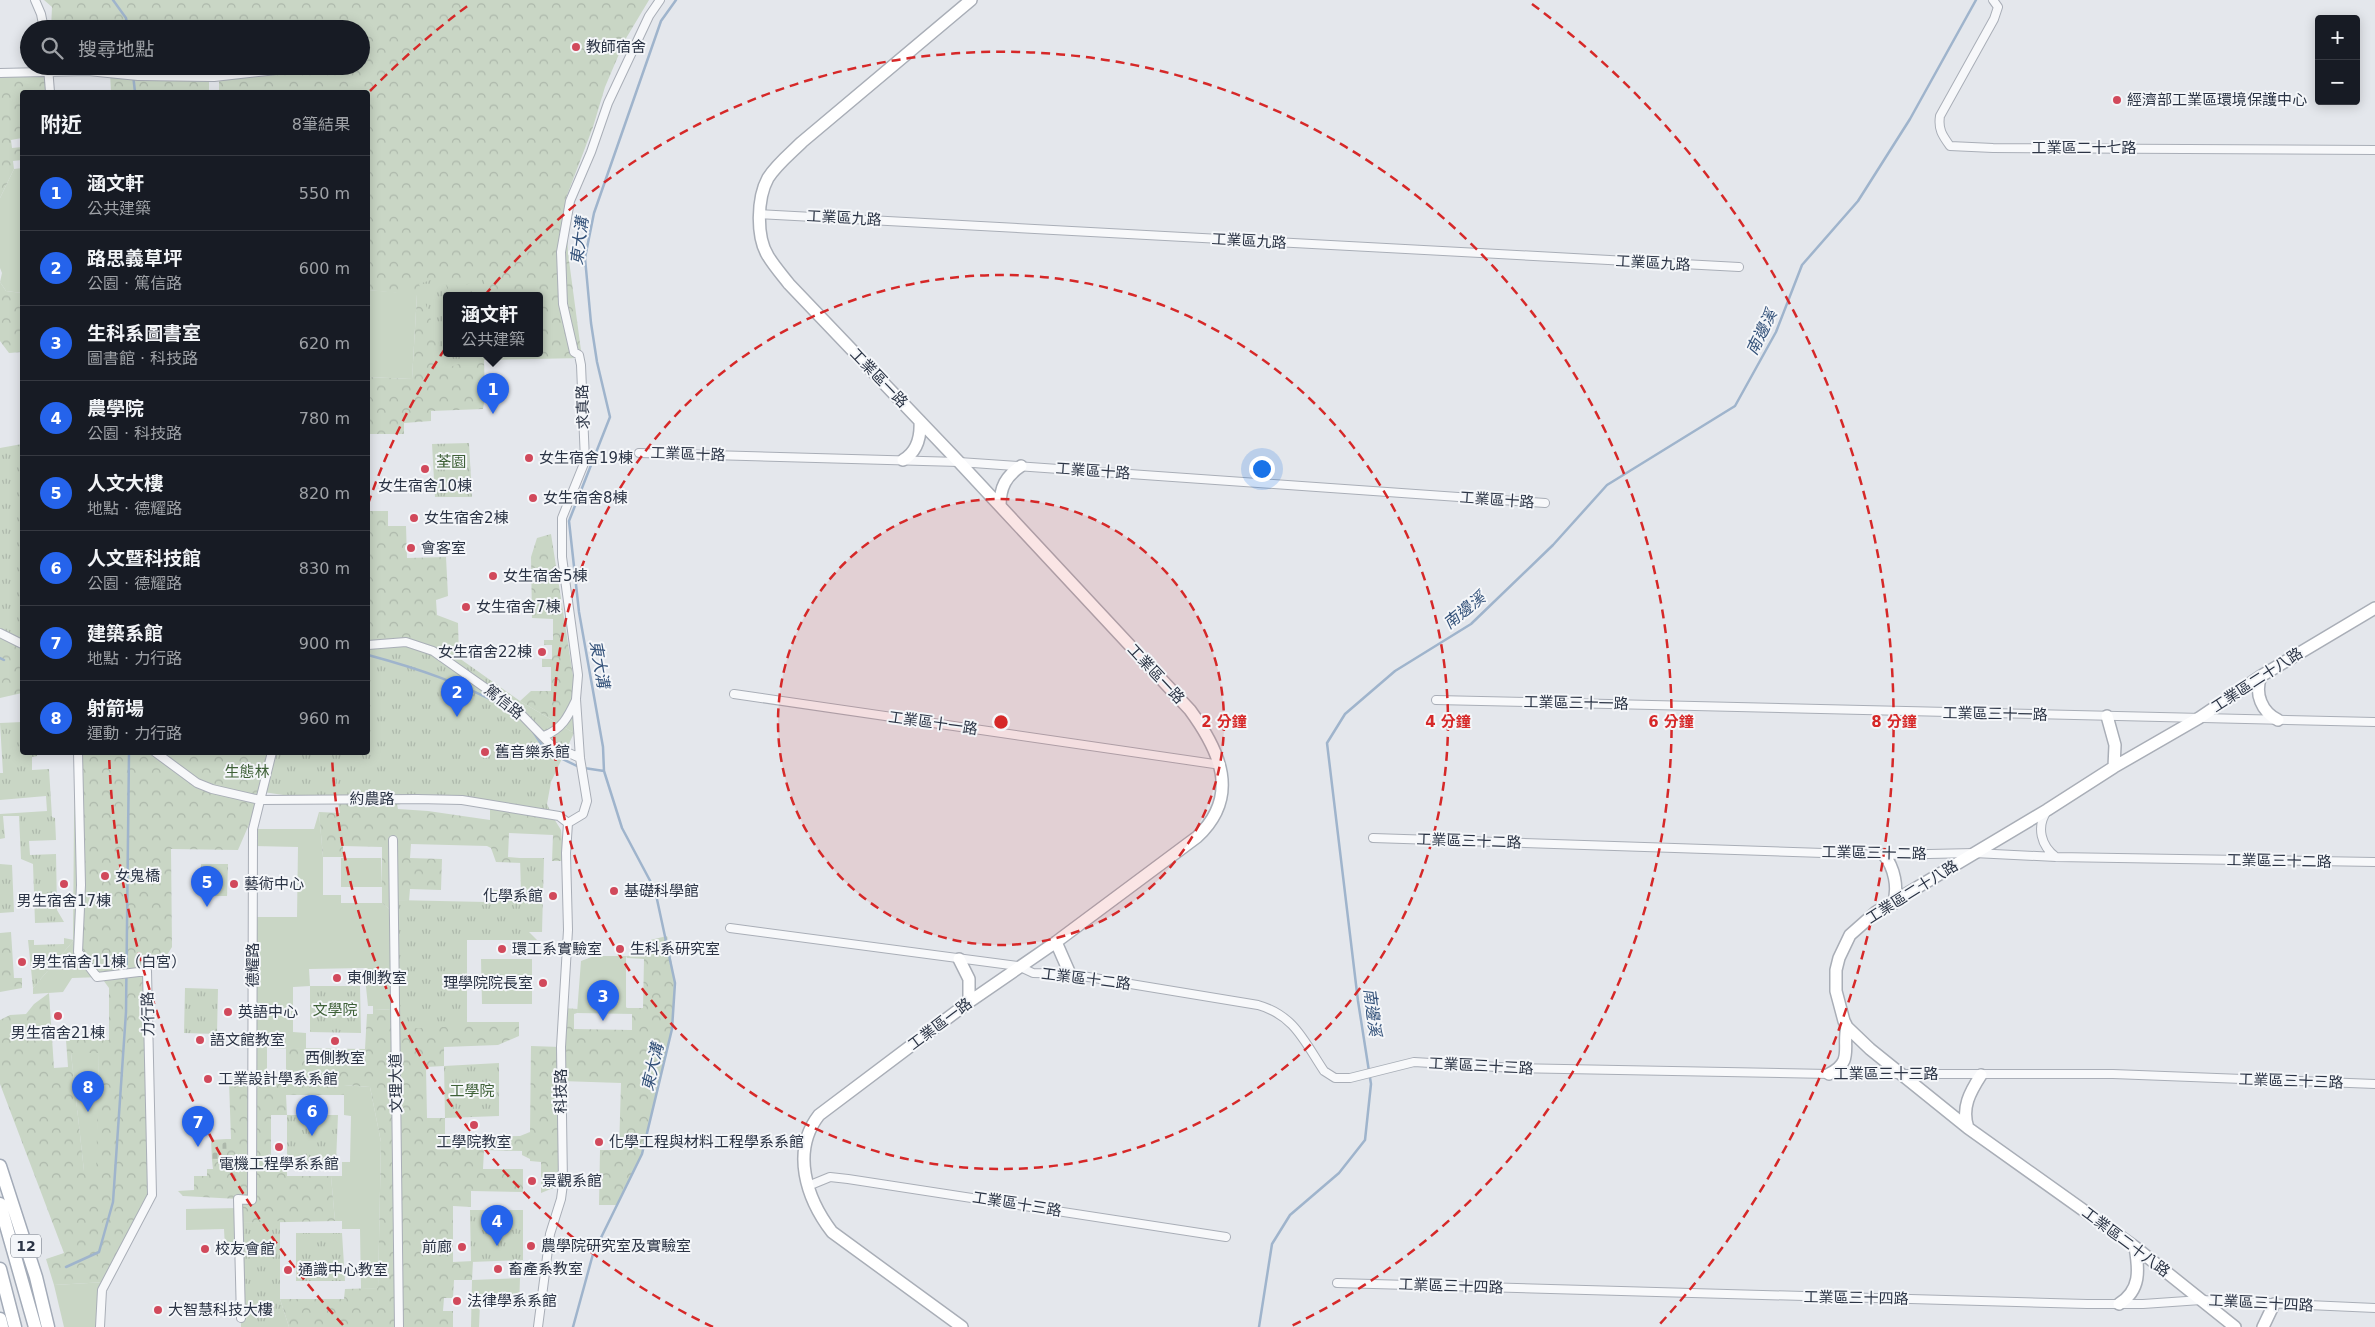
<!DOCTYPE html>
<html lang="zh-TW">
<meta charset="utf-8">
<style>
body{margin:0;font-family:"DejaVu Sans","Noto Sans TC",sans-serif;background:#20242c;color:#f1f3f6}
.controls{position:absolute;right:15px;top:15px;display:grid;overflow:hidden;border-radius:5px;box-shadow:0 2px 12px #0003}
.controls button{width:45px;height:45px;display:grid;place-items:center;padding:0;border:0;border-bottom:1px solid #363941;background:#171b24;color:#f1f3f6;font:25px sans-serif}
.you{position:absolute;left:1261px;top:468px;width:18px;height:18px;margin:-12px;border:4px solid #fff;border-radius:50%;background:#1a73e8;box-shadow:0 0 0 8px #1a73e833}
.badge{display:grid;place-items:center;width:32px;height:32px;border-radius:50%;background:#2563eb;color:#fff;font-size:16px;font-weight:700}
.pin{position:absolute;translate:-50% -41px;filter:drop-shadow(0 1px 2px #0008)}
.pin::after{content:'';position:absolute;top:26px;width:18px;height:15px;background:inherit;clip-path:polygon(0 0,100% 0,50% 100%)}
.popup{position:absolute;left:443px;top:292px;width:100px;height:65px;box-sizing:border-box;display:grid;place-content:center;border-radius:5px;background:#171b24;filter:drop-shadow(0 1px 4px #0005);font-size:16px;white-space:nowrap;color:#9ea1a6}
.popup b{font-size:19px;color:#f1f3f6}
.popup::after{content:'';position:absolute;left:50%;top:100%;margin-left:-10px;border:10px solid transparent;border-top-color:#171b24}
.list{margin:0;padding:0;list-style:none}
h2{display:flex;justify-content:space-between;align-items:center;height:65px;margin:0;padding:0 20px;font-size:21px}
h2 small{font-size:16px;font-weight:400;color:#9ea1a6}
.list li{display:grid;grid-template-columns:32px 1fr auto;gap:15px;align-items:center;box-sizing:border-box;height:75px;padding:0 20px;border-top:1px solid #363941}
.list b{display:block;font-size:19px;white-space:nowrap}
.list p{margin:0;font-size:16px;white-space:nowrap;color:#9ea1a6}
.list em{font-size:16px;font-style:normal;color:#9ea1a6}
.icon{flex:none;width:28px;height:28px;fill:none;stroke:currentColor;stroke-width:2;stroke-linecap:round;stroke-linejoin:round}
.map{position:relative;flex:none;width:2375px;height:1327px;overflow:hidden}
.search{position:absolute;background:#171b24;box-shadow:0 2px 12px #0003;left:20px;top:20px;width:350px;height:55px;display:flex;align-items:center;gap:12px;box-sizing:border-box;padding:0 18px;border-radius:28px;color:#9ea1a6;font-size:19px}
.panel{position:absolute;background:#171b24;box-shadow:0 2px 12px #0003;left:20px;top:90px;width:350px;height:665px;border-radius:5px}
.map>svg:first-child{display:block}
.green{fill:#c9d6c5}
.forest{fill:url(#forest-crowns);fill-rule:evenodd}
.cemetery{fill:url(#cemetery-stones)}
.park{fill:url(#park-tufts)}
.lines{fill:none;stroke-linecap:round;stroke-linejoin:round}
.stream{stroke:#9fb4cc;stroke-width:2.5}
.street-casing{stroke:#a9aeb7;stroke-width:10}
.secondary-casing{stroke:#a9aeb7;stroke-width:14}
.primary-casing{stroke:#a3abb8;stroke-width:15}
.street{stroke:#f7f8fa;stroke-width:8}
.secondary{stroke:#fff;stroke-width:11}
.primary{stroke:#fff;stroke-width:12}
.ring{fill:none;stroke:#d62828;stroke-width:2.5;stroke-dasharray:9 6}
.poi-dot{fill:#d1495b;stroke:#f4f6f9;stroke-width:2}
.labels{text-anchor:middle;stroke-width:4;stroke-linejoin:round;paint-order:stroke}
.shield{fill:#f4f6f9;stroke:#676e7b;stroke-width:1}
.shield-label{font-size:14px;font-weight:bold;fill:#2b3445}
.poi-label{font-size:15px;fill:#2b3445;stroke:#f4f6f9;text-anchor:start}
.street-label{font-size:15px;fill:#2b3445;stroke:#f4f6f9}
.park-label{font-size:15px;fill:#3f6138;stroke:#f4f6f9}
.water-label{font-size:16px;font-style:italic;fill:#34527a;stroke:#f4f6f9}
.centre{fill:#d62828;stroke:#f4f6f9;stroke-width:2.5}
.ring-label{font-size:15px;text-anchor:middle;font-weight:bold;fill:#d62828;stroke:#f4f6f9;stroke-width:4;stroke-linejoin:round;paint-order:stroke}
</style>
<div class="map">
<svg width="2375" height="1327" viewBox="0 0 2375 1327">
<defs>
<pattern id="forest-crowns" width="20" height="18" patternUnits="userSpaceOnUse" patternTransform="scale(1.25)"><rect width="20" height="18" fill="#c9d6c5"/><path d="M2 6a3 3 0 1 1 6 0M12 15a3 3 0 1 1 6 0" fill="none" stroke="#adb8ab"/></pattern>
<pattern id="cemetery-stones" width="16" height="16" patternUnits="userSpaceOnUse" patternTransform="scale(1.25)"><rect width="16" height="16" fill="#c9d6c5"/><path d="M2 7V4a2 2 0 0 1 4 0v3zM10 15v-3a2 2 0 0 1 4 0v3z" fill="#adb8ab"/></pattern>
<pattern id="park-tufts" width="24" height="20" patternUnits="userSpaceOnUse" patternTransform="scale(1.25)"><rect width="24" height="20" fill="#c9d6c5"/><path d="M3 7l-1-3M5 7V3M7 7l1-3M15 17l-1-3M17 17v-4M19 17l1-3" fill="none" stroke="#adb8ab"/></pattern>
</defs>
<rect width="100%" height="100%" fill="#e4e7ec"/>
<path class="green" d="M22 168V293L6 291 0 282 2 273 0 268V198L14 169Z
M368 290 417 294 412 379 368 377Z
M319 812 323 857V895H341V903H382L394 913 395 1009 373 1010V1006H368L364 968 309 969 310 986 293 987V1032L306 1033V1049L267 1048V1083L252 1090 253 917H297L298 847 253 846V829H314Z
M341 858H381L382 887H341Z
M74 940 102 977 72 978 63 992 33 994V988Z
M594 956H626V1007L633 1014 577 1013 581 961Z
M481 959H532V1004H482Z
M71 1053H99L97 1171H84Z
M344 1085 370 1087 381 1142 378 1288 361 1289 360 1229H342V1221H335L331 1176H342V1162H350L351 1116 344 1115Z
M238 1208 240 1247 225 1248 224 1229 186 1230V1209Z
M520 1278 519 1308H516L515 1304H480L479 1327H471L472 1280Z
M106 1282 102 1327H64L54 1285Z"/>
<path class="forest" d="M44 0H649L625 40 605 87 593 127 566 198 568 253 582 358 484 360 485 397 483 409 431 411V421L404 423V434H368V377L412 379 417 295 368 290V92H219V80L151 77 209 81V92H111L110 73 49 71 51 92H22V138L11 140 12 148 22 147V160L13 161 14 169 0 198V75L48 71 49 66H361V29H51L52 7ZM447 295H539V353H447Z
M0 282 6 291 22 293V352L9 353 0 341Z
M368 511H388V526H406L407 558 446 557 448 596 436 600 437 615 458 623 459 658 411 646 368 640Z
M551 534 574 682V733L520 701 531 691H551V667H542V659H552V645H544V640H553V619L532 618 531 557 537 538Z
M0 638 14 643 22 650V693L0 698Z
M77 753H272L263 792 238 850 171 849 172 947 167 955 147 971 152 1195 106 1282 54 1285 46 1259 64 1253 0 1084V1020L10 1015 26 1014 34 1004 49 993 54 1068 68 1067 66 1040H109V988L73 939 74 818ZM71 1053H99L96 1171H84Z
M338 803 397 805 398 809 428 811 490 820V806L553 817 561 830 564 861H552L553 835 509 833 508 857 520 858 522 863 496 862 491 848 487 846 411 844 410 858 442 859 441 890 410 889 409 901 394 900V913L382 903V847L343 846V857H323L319 812 340 813Z
M11 932 14 978H22V988L0 992V933Z
M667 936 675 983 672 1029 642 1154 617 1205H599L600 1150H619L621 1083 561 1081 563 1184 541 1193V1162L530 1161V1159L522 1155V1151L484 1150 483 1169H523V1192L471 1191V1207L453 1206V1262L473 1261 472 1280H454L453 1298H444L443 1311H453V1327H289L280 1299H344L345 1289 378 1288 381 1142 370 1087 344 1085V1095H286L287 1115H271V1161H287V1176H331L335 1221 239 1223 238 1199 183 1196 178 1191 194 1190V1176H207V1169H213L212 1160 226 1159V1139H231L229 1082H236V1071H252L253 1090 267 1083H286V1048L365 1049 367 1014H373V1010L395 1009 467 1026V1022H519V1036L498 1045 444 1047V1066L426 1067 427 1118H445V1137L520 1136 530 1132 531 1046 561 1047 563 1008 578 1009 577 1013 574 1014V1029L632 1030V1014L626 1008H643L644 959 627 958 626 956 646 955V941Z"/>
<path class="cemetery" d="M226 1139 227 1159 212 1160 211 1140Z"/>
<path class="park" d="M443 276 448 291 483 279 489 295H447V353H493L447 368 419 284Z
M469 443 472 497H435L432 444Z
M22 444V514L20 515 22 534V650L14 643 0 638V448Z
M368 640 411 646 459 658 520 701 574 733 551 782 547 804 553 817 470 803 412 801 397 805 338 803 263 792 272 753 368 752Z
M22 722V752L37 753V756L32 757V770L49 769 52 817 55 818 56 840 29 841 30 855 56 854 57 910 64 922 35 923 33 864 21 859 19 816H3L5 838 0 839V814L47 811 46 796 0 800V773H3L0 723Z
M520 858H544L542 932H529L537 940H467V1026L395 1029 394 900 486 902V887L495 890 521 891Z
M0 864 12 865 14 912 0 913Z
M201 864H228L227 896H200Z
M64 938 74 940 33 988 28 940H34V945L64 944Z
M310 986H360L361 1033 310 1032Z
M185 988 218 989 217 1034 184 1033Z
M499 1063V1116L445 1118 444 1066Z
M287 1115H338L336 1162 287 1161Z
M470 1210H523V1260L471 1262Z
M280 1221V1299L289 1327H241L239 1223Z
M296 1233H342L345 1281H296Z"/>
<g class="lines">
<path class="stream" d="M113 0 126 18 128 29
M132 66 135 92
M368 655C420 669 460 683 508 708
M0 658 4 660
M532 730 546 751 579 767
M584 768 604 771
M66 1267 99 1252 113 1202 126 1012 129 752
M573 1327 593 1254 642 1154 672 1029 675 983 655 890 622 828 604 771 603 747 579 612 569 521 610 417 597 362 591 323 585 258 594 213 661 21 676 0
M1259 1327 1272 1244 1290 1215 1339 1173 1365 1140 1371 1084 1358 1001 1327 743 1345 714 1395 671 1471 624 1553 545 1607 485 1735 406 1776 332 1802 265 1858 201 1910 119 1976 0"/>
<g class="street-casing">
<path id="street" d="M35 0 41 14 44 29
M1993 0 1998 7 1994 19 1940 116C1938 129 1942 135 1950 146L1993 148 2375 150
M48 67 50 92
M0 73 88 71 138 76 214 77 313 66
M759 214 1739 267
M639 453 959 462 1545 503
M0 633 22 644
M368 645 406 642 433 651 518 711 551 745 580 758
M734 694 1221 765
M1436 700 2375 722
M544 736C562 729 568 717 576 700
M78 752 81 885 78 952 97 977 147 971 152 1195 102 1290 100 1327
M155 752 197 783 212 789 260 800 417 799 462 800 559 816 568 823
M2047 811C2036 827 2041 846 2056 857
M568 823 583 814 587 801 580 758 576 699 578 675 562 557V518L585 461 581 365 579 355 574 352 563 304 561 252 570 201 591 152 608 103 649 16 660 0
M1373 838 1884 855 1974 853 2056 857 2375 862
M393 840 399 1327
M730 928 1018 966 1033 973 1070 974 1258 1005C1294 1015 1304 1041 1324 1071L1335 1078H1350L1414 1062 1514 1068 1829 1074H2113L2375 1084
M808 1186 830 1177 848 1179 1226 1237
M1337 1283 2087 1304H2143L2201 1300 2375 1308
M241 1318 238 1199 252 1200 253 829 272 752
M538 1327 550 1234 561 1199 563 1184 561 1047 568 930 566 853 568 823"/>
</g>
<g class="secondary-casing">
<path id="secondary" d="M903 460C917 452 921 438 920 421
M1000 506C1000 487 1006 476 1021 466
M2261 676C2254 694 2262 712 2278 720
M2107 716 2115 745 2114 767
M1884 855C1894 867 1899 888 1893 904
M1056 942 1070 974
M959 959 969 979V1002
M1829 1074C1854 1062 1842 1047 1847 1027
M1968 1128C1961 1108 1970 1092 1981 1075
M2119 1304C2141 1290 2139 1270 2135 1247
M962 1327 832 1232C806 1198 791 1151 819 1115L969 1002 1056 942 1197 837C1241 796 1220 751 1190 710L959 462 789 284C782 275 774 266 768 256 756 237 757 198 768 178 777 164 791 153 802 142L971 0
M2235 1327 2135 1247 1968 1128 1870 1049 1847 1027 1844 1021 1836 991V970L1839 958 1850 935 1876 912 2047 810 2114 767 2199 718 2261 676 2375 608
M2263 1327 2274 1304"/>
</g>
<g class="primary-casing">
<path id="primary" d="M0 1166 36 1277 48 1327
M0 1204 35 1327
M0 1269 15 1327
M0 1319 2 1327"/>
</g>
<use href="#street" class="street"/>
<use href="#secondary" class="secondary"/>
<use href="#primary" class="primary"/>
</g>
<circle cx="1001" cy="722" r="223" fill="#d62828" fill-opacity=".12"/>
<g class="ring">
<circle cx="1001" cy="722" r="223"/>
<circle cx="1001" cy="722" r="447"/>
<path d="M713 1327A670 670 0 0 1 332 757M368 504A670 670 0 1 1 1289 1327"/>
<path d="M343 1325A893 893 0 0 1 109 753M370 91A893 893 0 0 1 470 4M1532 4A893 893 0 0 1 1659 1325"/>
</g>
<g class="poi-dot">
<circle cx="576" cy="47" r="5"/>
<circle cx="2117" cy="100" r="5"/>
<circle cx="529" cy="458" r="5"/>
<circle cx="425" cy="469" r="5"/>
<circle cx="533" cy="498" r="5"/>
<circle cx="414" cy="518" r="5"/>
<circle cx="411" cy="548" r="5"/>
<circle cx="493" cy="576" r="5"/>
<circle cx="466" cy="607" r="5"/>
<circle cx="542" cy="652" r="5"/>
<circle cx="485" cy="752" r="5"/>
<circle cx="105" cy="876" r="5"/>
<circle cx="64" cy="884" r="5"/>
<circle cx="234" cy="884" r="5"/>
<circle cx="614" cy="891" r="5"/>
<circle cx="553" cy="896" r="5"/>
<circle cx="502" cy="949" r="5"/>
<circle cx="620" cy="949" r="5"/>
<circle cx="22" cy="962" r="5"/>
<circle cx="337" cy="978" r="5"/>
<circle cx="543" cy="983" r="5"/>
<circle cx="228" cy="1012" r="5"/>
<circle cx="58" cy="1016" r="5"/>
<circle cx="200" cy="1040" r="5"/>
<circle cx="335" cy="1041" r="5"/>
<circle cx="208" cy="1079" r="5"/>
<circle cx="474" cy="1125" r="5"/>
<circle cx="599" cy="1142" r="5"/>
<circle cx="279" cy="1147" r="5"/>
<circle cx="532" cy="1181" r="5"/>
<circle cx="531" cy="1246" r="5"/>
<circle cx="462" cy="1247" r="5"/>
<circle cx="205" cy="1249" r="5"/>
<circle cx="498" cy="1269" r="5"/>
<circle cx="288" cy="1270" r="5"/>
<circle cx="457" cy="1301" r="5"/>
<circle cx="158" cy="1310" r="5"/>
</g>
<g class="labels">
<rect class="shield" x="11" y="1234.5" width="30" height="23" rx="4"/>
<g class="shield-label">
<text x="26" y="1251">12</text>
</g>
<g class="poi-label">
<text x="586" y="52">教師宿舍</text>
<text x="2127" y="105">經濟部工業區環境保護中心</text>
<text x="539" y="463">女生宿舍19棟</text>
<text x="425" y="491" text-anchor="middle">女生宿舍10棟</text>
<text x="543" y="503">女生宿舍8棟</text>
<text x="424" y="523">女生宿舍2棟</text>
<text x="421" y="553">會客室</text>
<text x="503" y="581">女生宿舍5棟</text>
<text x="476" y="612">女生宿舍7棟</text>
<text x="532" y="657" text-anchor="end">女生宿舍22棟</text>
<text x="495" y="757">舊音樂系館</text>
<text x="115" y="881">女鬼橋</text>
<text x="244" y="889">藝術中心</text>
<text x="624" y="896">基礎科學館</text>
<text x="543" y="901" text-anchor="end">化學系館</text>
<text x="64" y="906" text-anchor="middle">男生宿舍17棟</text>
<text x="512" y="954">環工系實驗室</text>
<text x="630" y="954">生科系研究室</text>
<text x="32" y="967">男生宿舍11棟（白宮）</text>
<text x="347" y="983">東側教室</text>
<text x="533" y="988" text-anchor="end">理學院院長室</text>
<text x="238" y="1017">英語中心</text>
<text x="58" y="1038" text-anchor="middle">男生宿舍21棟</text>
<text x="210" y="1045">語文館教室</text>
<text x="335" y="1063" text-anchor="middle">西側教室</text>
<text x="218" y="1084">工業設計學系系館</text>
<text x="474" y="1147" text-anchor="middle">工學院教室</text>
<text x="609" y="1147">化學工程與材料工程學系系館</text>
<text x="279" y="1169" text-anchor="middle">電機工程學系系館</text>
<text x="542" y="1186">景觀系館</text>
<text x="541" y="1251">農學院研究室及實驗室</text>
<text x="452" y="1252" text-anchor="end">前廊</text>
<text x="215" y="1254">校友會館</text>
<text x="508" y="1274">畜產系教室</text>
<text x="298" y="1275">通識中心教室</text>
<text x="467" y="1306">法律學系系館</text>
<text x="168" y="1315">大智慧科技大樓</text>
</g>
<g class="street-label">
<text x="2084" y="153">工業區二十七路</text>
<text transform="translate(844 218) rotate(3)" y="5">工業區九路</text>
<text transform="translate(1249 241) rotate(3)" y="5">工業區九路</text>
<text transform="translate(1653 263) rotate(3)" y="5">工業區九路</text>
<text transform="translate(879 378) rotate(46)" y="5">工業區一路</text>
<text transform="translate(583 407) rotate(-92)" y="5">求真路</text>
<text transform="translate(688 454) rotate(2)" y="5">工業區十路</text>
<text transform="translate(1093 471) rotate(4)" y="5">工業區十路</text>
<text transform="translate(1497 500) rotate(4)" y="5">工業區十路</text>
<text transform="translate(1156 674) rotate(47)" y="5">工業區一路</text>
<text transform="translate(2257 680) rotate(-33)" y="5">工業區二十八路</text>
<text transform="translate(504 702) rotate(39)" y="5">篤信路</text>
<text transform="translate(1576 703) rotate(1)" y="5">工業區三十一路</text>
<text transform="translate(1995 714) rotate(1)" y="5">工業區三十一路</text>
<text transform="translate(933 723) rotate(8)" y="5">工業區十一路</text>
<text x="372" y="804">約農路</text>
<text transform="translate(1469 841) rotate(2)" y="5">工業區三十二路</text>
<text transform="translate(1874 853) rotate(1)" y="5">工業區三十二路</text>
<text transform="translate(2279 861) rotate(1)" y="5">工業區三十二路</text>
<text transform="translate(1912 892) rotate(-32)" y="5">工業區二十八路</text>
<text transform="translate(253 965) rotate(-90)" y="5">德耀路</text>
<text transform="translate(1086 979) rotate(7)" y="5">工業區十二路</text>
<text transform="translate(148 1014) rotate(-91)" y="5">力行路</text>
<text transform="translate(940 1024) rotate(-37)" y="5">工業區一路</text>
<text transform="translate(1481 1066) rotate(3)" y="5">工業區三十三路</text>
<text x="1886" y="1079">工業區三十三路</text>
<text transform="translate(2291 1081) rotate(2)" y="5">工業區三十三路</text>
<text transform="translate(396 1083) rotate(-91)" y="5">文理大道</text>
<text transform="translate(561 1091) rotate(-90)" y="5">科技路</text>
<text transform="translate(1017 1204) rotate(9)" y="5">工業區十三路</text>
<text transform="translate(2126 1242) rotate(37)" y="5">工業區二十八路</text>
<text transform="translate(1451 1286) rotate(2)" y="5">工業區三十四路</text>
<text transform="translate(1856 1298) rotate(1)" y="5">工業區三十四路</text>
<text transform="translate(2261 1303) rotate(3)" y="5">工業區三十四路</text>
</g>
<g class="park-label">
<text x="451" y="467">荃園</text>
<text x="247" y="777">生態林</text>
<text x="335" y="1015">文學院</text>
<text x="472" y="1096">工學院</text>
</g>
<g class="water-label">
<text transform="translate(579 241) rotate(-83)" y="6">東大溝</text>
<text transform="translate(1761 332) rotate(-64)" y="6">南邊溪</text>
<text transform="translate(1464 610) rotate(-39)" y="6">南邊溪</text>
<text transform="translate(600 664) rotate(80)" y="6">東大溝</text>
<text transform="translate(1373 1012) rotate(83)" y="6">南邊溪</text>
<text transform="translate(652 1067) rotate(-77)" y="6">東大溝</text>
</g>
</g>
<circle cx="1001" cy="722" r="8" class="centre"/>
<g class="ring-label">
<text x="1224" y="727">2 分鐘</text>
<text x="1448" y="727">4 分鐘</text>
<text x="1671" y="727">6 分鐘</text>
<text x="1894" y="727">8 分鐘</text>
</g>
</svg>
<div class="controls">
<button>+</button>
<button>−</button>
</div>
<div class="you"></div>
<div class="pin badge" style="left:493px;top:414px">1</div>
<div class="popup"><b>涵文軒</b>公共建築</div>
<div class="pin badge" style="left:457px;top:717px">2</div>
<div class="pin badge" style="left:603px;top:1021px">3</div>
<div class="pin badge" style="left:497px;top:1246px">4</div>
<div class="pin badge" style="left:207px;top:907px">5</div>
<div class="pin badge" style="left:312px;top:1136px">6</div>
<div class="pin badge" style="left:198px;top:1147px">7</div>
<div class="pin badge" style="left:88px;top:1112px">8</div>
<div class="search"><svg class="icon" aria-label="search" viewBox="0 0 24 24"><circle cx="10" cy="10" r="6"/><path d="M15 15l6 6"/></svg>搜尋地點</div>
<section class="panel">
<h2>附近<small>8筆結果</small></h2>
<ul class="list">
<li><span class="badge">1</span><div><b>涵文軒</b><p>公共建築</p></div><em>550 m</em></li>
<li><span class="badge">2</span><div><b>路思義草坪</b><p>公園 · 篤信路</p></div><em>600 m</em></li>
<li><span class="badge">3</span><div><b>生科系圖書室</b><p>圖書館 · 科技路</p></div><em>620 m</em></li>
<li><span class="badge">4</span><div><b>農學院</b><p>公園 · 科技路</p></div><em>780 m</em></li>
<li><span class="badge">5</span><div><b>人文大樓</b><p>地點 · 德耀路</p></div><em>820 m</em></li>
<li><span class="badge">6</span><div><b>人文暨科技館</b><p>公園 · 德耀路</p></div><em>830 m</em></li>
<li><span class="badge">7</span><div><b>建築系館</b><p>地點 · 力行路</p></div><em>900 m</em></li>
<li><span class="badge">8</span><div><b>射箭場</b><p>運動 · 力行路</p></div><em>960 m</em></li>
</ul>
</section>
</div>
